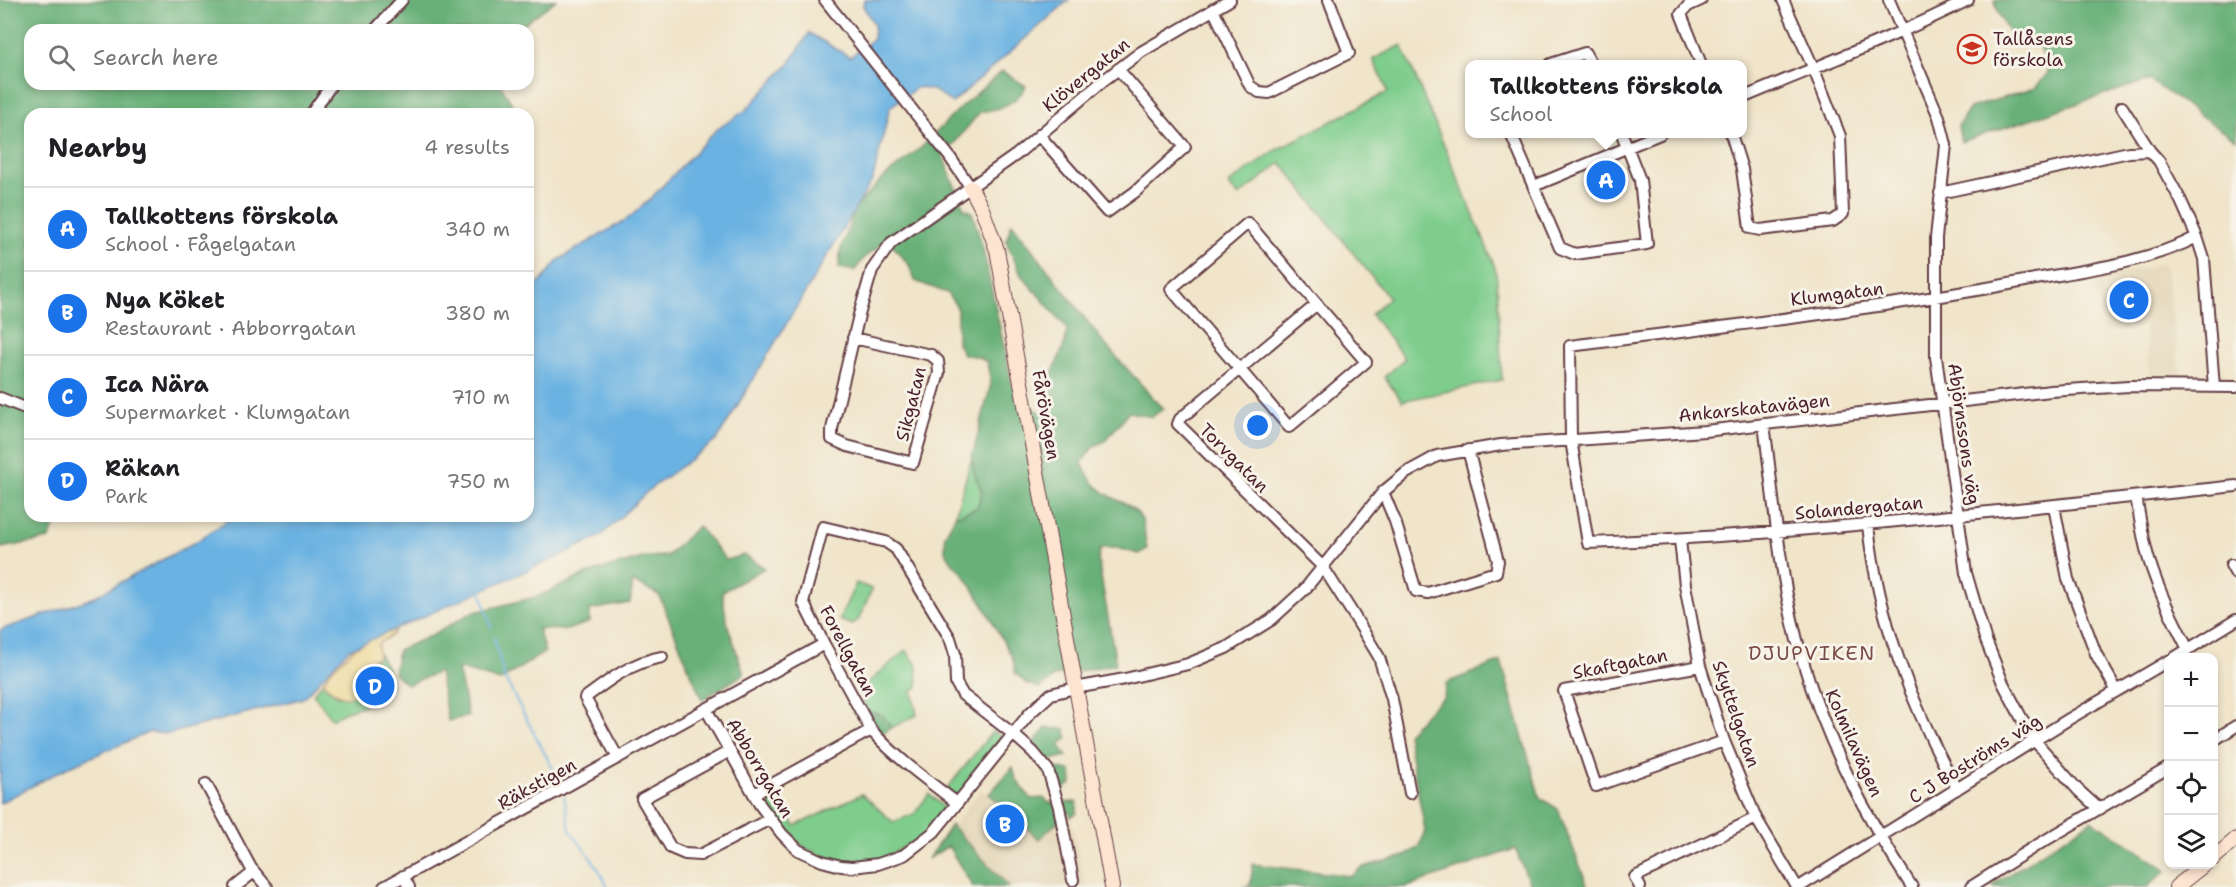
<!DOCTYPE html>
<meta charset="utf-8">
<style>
body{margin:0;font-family:"Shantell Sans",sans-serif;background:#f6f6f6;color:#202124}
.controls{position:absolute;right:18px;bottom:18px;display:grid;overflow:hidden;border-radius:12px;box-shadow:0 3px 9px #0003}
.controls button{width:54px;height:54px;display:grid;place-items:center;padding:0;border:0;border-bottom:2px solid #e0e0e0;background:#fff;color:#202124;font:30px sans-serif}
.you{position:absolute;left:1258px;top:426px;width:21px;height:21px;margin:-15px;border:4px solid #fff;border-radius:50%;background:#1a73e8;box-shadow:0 0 0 9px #1a73e833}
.badge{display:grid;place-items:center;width:39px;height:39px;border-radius:50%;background:#1a73e8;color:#fff;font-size:20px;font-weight:700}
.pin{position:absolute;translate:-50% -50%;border:3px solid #fff;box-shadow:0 2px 6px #0006}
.popup{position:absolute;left:1465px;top:60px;width:282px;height:78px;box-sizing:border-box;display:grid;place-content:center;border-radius:12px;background:#fff;filter:drop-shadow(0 2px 4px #0005);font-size:20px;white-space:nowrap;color:#757577}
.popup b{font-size:22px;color:#202124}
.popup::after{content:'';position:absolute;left:50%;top:100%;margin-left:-12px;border:12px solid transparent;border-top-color:#fff}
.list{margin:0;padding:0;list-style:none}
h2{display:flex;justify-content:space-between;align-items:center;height:78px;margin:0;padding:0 24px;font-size:26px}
h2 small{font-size:20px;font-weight:400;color:#757577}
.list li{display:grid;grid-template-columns:39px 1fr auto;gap:18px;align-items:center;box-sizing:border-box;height:84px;padding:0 24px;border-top:2px solid #e0e0e0}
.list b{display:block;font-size:22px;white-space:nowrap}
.list p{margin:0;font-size:20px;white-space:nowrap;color:#757577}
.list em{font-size:20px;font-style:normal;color:#757577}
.icon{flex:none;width:33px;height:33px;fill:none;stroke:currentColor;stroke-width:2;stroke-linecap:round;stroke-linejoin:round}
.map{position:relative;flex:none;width:2236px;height:887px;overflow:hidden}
.search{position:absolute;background:#fff;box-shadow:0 3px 9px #0003;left:24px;top:24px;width:510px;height:66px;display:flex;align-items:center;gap:15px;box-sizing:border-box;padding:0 21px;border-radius:18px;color:#757577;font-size:22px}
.panel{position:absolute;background:#fff;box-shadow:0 3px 9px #0003;left:24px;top:108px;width:510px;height:414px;border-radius:18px}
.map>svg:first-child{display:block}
.built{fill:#e3d6b7}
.green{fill:#7fcd8d;stroke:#64765c;stroke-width:1.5}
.forest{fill:#67b078;stroke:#586852;stroke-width:1.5}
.sand{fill:#eeda9e;stroke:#9c7c64;stroke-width:1.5}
.water{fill:#6bb2e2;stroke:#5a6886;stroke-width:1.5}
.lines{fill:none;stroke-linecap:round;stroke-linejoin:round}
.stream{stroke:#6bb2e2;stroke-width:2}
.street-casing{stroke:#633d43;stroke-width:14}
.secondary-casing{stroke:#633d43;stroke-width:16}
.street{stroke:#fff;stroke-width:10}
.secondary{stroke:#fde4d1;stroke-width:14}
.labels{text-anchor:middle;stroke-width:6;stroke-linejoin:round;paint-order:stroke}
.poi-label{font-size:18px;fill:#4a1f2b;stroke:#f7f3e8;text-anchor:start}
.street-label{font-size:18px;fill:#4a1f2b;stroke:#f7f3e8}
.neighbourhood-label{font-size:20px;letter-spacing:1.5px;fill:#7a4c47;stroke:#f7f3e8}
</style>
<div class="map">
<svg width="2236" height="887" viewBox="0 0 2236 887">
<rect width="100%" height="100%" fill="#f7f3e8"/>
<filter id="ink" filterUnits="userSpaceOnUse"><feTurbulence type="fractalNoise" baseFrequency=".0167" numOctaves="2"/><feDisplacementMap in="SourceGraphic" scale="12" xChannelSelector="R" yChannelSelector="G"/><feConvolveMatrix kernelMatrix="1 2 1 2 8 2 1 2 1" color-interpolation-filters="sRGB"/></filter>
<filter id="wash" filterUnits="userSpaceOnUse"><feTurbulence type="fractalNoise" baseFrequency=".008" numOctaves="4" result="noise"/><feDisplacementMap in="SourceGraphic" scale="24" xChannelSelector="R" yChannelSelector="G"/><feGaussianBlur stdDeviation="1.35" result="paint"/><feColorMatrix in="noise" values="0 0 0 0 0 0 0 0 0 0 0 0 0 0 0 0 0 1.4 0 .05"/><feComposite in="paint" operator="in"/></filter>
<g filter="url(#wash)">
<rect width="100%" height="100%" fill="#f0e4c9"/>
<path class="built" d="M2165 263 2181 380 2151 382 2144 325 2104 333 2094 280Z
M981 789 1039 839 1069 811 1086 887H1009L952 827Z"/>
<path class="green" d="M1402 45 1495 267 1497 281 1502 380 1402 401 1384 377 1405 359 1371 314 1389 298 1281 163 1239 196 1228 184 1276 150 1388 92 1373 59Z
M972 457 974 473 982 492 977 508 955 516Z
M856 583 872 589 859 619 852 625 839 620Z
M906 650 917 665 918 687 912 691 917 715 891 728 884 716 866 710 862 700 867 689 865 685Z
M379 654 389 672 391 685 382 690 378 702 349 710 332 719 313 694 322 683 337 696C372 695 354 685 362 669 365 663 373 660 378 657Z
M993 731 1000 736 1002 745 958 798 945 791Z
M862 794 893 822 914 814 929 794 947 810 925 835 880 861 851 863 822 856 804 847 786 831 769 808 770 801 778 795 795 826Z"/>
<path class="forest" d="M0 0H556L516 30H30V84H500L518 114H30V516H59L49 539 0 548Z
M1995 0H2236V140L2149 80 1961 142 1958 126 1970 108 2035 88 2048 73 2039 43 2016 41C2006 29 1997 16 1995 0Z
M1002 71 1026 86C1018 103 998 110 980 112L943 157 964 208 972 212 982 245 1012 384 1033 409 1053 418 1052 374 1065 343 1067 328 1021 275 1006 241 1012 223 1104 343 1163 409 1152 417 1129 412 1105 441 1093 447 1082 462C1086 477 1098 490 1112 497 1124 504 1135 506 1142 520 1145 528 1145 540 1147 549L1139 554 1117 548H1101L1098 559 1116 664 1055 676 1040 688 1027 684 1015 673 1013 659 981 601 963 573 954 565 945 551V535L955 516 977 508 982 492 974 473 972 457 991 384 987 362 978 357 963 354 957 343V307L947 293 915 281 909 265 888 240 866 256 854 271 839 268 840 252 855 208 882 179 923 146 959 109Z
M698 526 726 560 744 555 765 568 722 592 727 623 744 674 702 700 659 595 633 582 630 603 590 610V622L567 630 538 629 545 652 500 681 458 668 468 716 448 721 439 672 407 685 394 673 398 650 428 637 471 613 539 596 589 573 646 557 667 556Z
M1501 661 1540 798 1558 809 1588 887H1531L1515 849 1407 887H1242L1250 886 1253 864 1351 876 1363 867 1405 856 1420 846 1425 830 1407 734 1427 712 1444 697 1446 683Z
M866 710 884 716 891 728 881 734Z
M1046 728 1065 729 1068 738 1059 745 1067 756 1047 761 1031 746Z
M1013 767 1016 779 1031 799 1043 798 1050 803 1077 802V813L1071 817 1069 811 1039 839 989 794Z
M1053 768 1071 771 1072 783 1062 790Z
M2092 820 2167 870 2147 887H1993V885Z
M951 825 1009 887H973L948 846 928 859Z"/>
<path class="sand" d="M396 626 393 634 378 644V657C373 660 365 663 362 669 359 674 363 682 360 688 350 707 332 691 322 683L331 670 372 632Z"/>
<path class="water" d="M864 0H1069L952 103 935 91 918 87 890 107 873 179 717 440 650 489 601 536 553 559 348 650 303 698 168 734 150 732 70 766 0 803V630L90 599 197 541 234 516H528V285L540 283 558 260 629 218 651 198 716 130 746 110 789 64 809 33 850 57 873 39 874 24 863 6Z"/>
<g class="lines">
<path class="stream" d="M481 591 491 627
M494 638 504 677 560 782
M564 796 570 830 596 865 608 887"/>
</g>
</g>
<g filter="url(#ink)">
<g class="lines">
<g class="street-casing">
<path id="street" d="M825 0 949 156 971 188
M1889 0 1939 117 1946 145 1936 238V357L1966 573 1985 638 2003 683 2022 719 2035 741 2078 790 2099 809
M1213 9 1250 86 1259 92 1269 93 1349 53 1329 0
M375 30 402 0
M1551 64 1585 53 1591 64
M1701 64 1681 14 1688 6 1701 0
M1742 98C1818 66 1895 37 1968 0
M2122 107 2150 151
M311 114 332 84
M1511 134 1560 248 1575 254 1647 244 1640 180 1622 134
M1731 134 1742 169 1750 228 1760 230 1833 221 1843 214 1840 136 1813 67 1783 0
M1039 135 1107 212 1135 192 1185 147 1118 69
M1534 186 1660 134
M1940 193 2129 152 2150 151 2159 161 2181 201 2197 237 2204 259 2214 387
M1248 223 1366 362 1289 427 1171 289Z
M2197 237C2146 263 2085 270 2030 280 1878 310 1723 326 1570 346L1571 440 1588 543C1805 535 2020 508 2236 486
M1317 304 1180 419 1178 424 1323 567 1353 614 1379 657 1383 670 1392 699 1410 793
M853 338 931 355 938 361 939 373 913 463 847 446 832 439V429L859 315 872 270 891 243 1016 155 1104 80 1141 52 1230 0
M0 398 30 410
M1764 424C1774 500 1780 585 1802 658 1826 741 1865 815 1912 887
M1383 492 1395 521 1416 591 1428 593 1496 572 1498 561 1468 450
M2136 497C2140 518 2143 540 2149 560 2159 592 2173 620 2188 649
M2054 506 2068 579 2096 654 2117 691
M1868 525C1878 620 1912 706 1957 789
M1680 540 1685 585 1700 666 1724 741 1756 818 1797 887
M2231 565 2236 574
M2174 658 2236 620
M1700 666 1564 691 1596 786 1724 741
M706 709 760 805 782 834 798 850 822 861 841 866 852 867 878 864 904 855 934 832 1030 713 1051 694 1075 688 1125 679 1188 664 1226 648 1271 620 1305 589 1383 492 1406 473 1437 456 1501 445 1705 431 2051 391 2129 386 2236 387
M2214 740 2236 726
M730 751 642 799 671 848 685 854 700 855 770 819
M618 758 585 698C609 680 632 662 662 657
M206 784 251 868 267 887
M754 794 871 730
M957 803C927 780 896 758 871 730L824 644 803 602 823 527 886 542 896 549 950 638 955 654 956 683 963 695 1013 734 1033 752 1048 770 1059 807 1073 880
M403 876 409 887
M235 887 254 872
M384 887 824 644
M1640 887 1635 877 1756 818
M1799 887 2069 719 2168 661
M1971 887 2034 847 2168 768"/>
</g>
<g class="secondary-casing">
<path id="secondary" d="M971 188 982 209 997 250 1112 887
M2214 858 2236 839
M2176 887 2205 864"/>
</g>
<use href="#street" class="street"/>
<use href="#secondary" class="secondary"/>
</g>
</g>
<defs>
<g id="school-ring" transform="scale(1.5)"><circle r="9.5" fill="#f7f3e8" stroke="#c8321e" stroke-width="1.5"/><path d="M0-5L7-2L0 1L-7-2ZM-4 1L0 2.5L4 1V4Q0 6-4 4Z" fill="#c8321e"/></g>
</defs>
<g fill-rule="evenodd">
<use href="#school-ring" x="1972" y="49"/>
</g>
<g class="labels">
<g class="poi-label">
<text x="1993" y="45">Tallåsens<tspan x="1993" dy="21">förskola</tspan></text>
</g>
<g class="street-label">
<text transform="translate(1086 75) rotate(-39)" y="6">Klövergatan</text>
<text transform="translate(1837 294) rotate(-7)" y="6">Klumgatan</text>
<text transform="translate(911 404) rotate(-76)" y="6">Sikgatan</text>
<text transform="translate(1754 408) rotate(-6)" y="6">Ankarskatavägen</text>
<text transform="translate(1046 415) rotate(80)" y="6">Fårövägen</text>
<text transform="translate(1964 434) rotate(82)" y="6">Abjörnssons väg</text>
<text transform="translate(1234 458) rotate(45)" y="6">Torvgatan</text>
<text transform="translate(1859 508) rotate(-5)" y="6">Solandergatan</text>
<text transform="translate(848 651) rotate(62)" y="6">Forellgatan</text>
<text transform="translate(1620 664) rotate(-11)" y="6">Skaftgatan</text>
<text transform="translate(1736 714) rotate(71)" y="6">Skyttelgatan</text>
<text transform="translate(1854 743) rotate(66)" y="6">Kolmilavägen</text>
<text transform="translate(1975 759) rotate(-32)" y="6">C J Boströms väg</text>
<text transform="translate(760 768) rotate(59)" y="6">Abborrgatan</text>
<text transform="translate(537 784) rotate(-29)" y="6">Räkstigen</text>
</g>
<g class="neighbourhood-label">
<text x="1812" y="660">DJUPVIKEN</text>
</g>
</g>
</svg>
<div class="controls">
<button>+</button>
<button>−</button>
<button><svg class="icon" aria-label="locate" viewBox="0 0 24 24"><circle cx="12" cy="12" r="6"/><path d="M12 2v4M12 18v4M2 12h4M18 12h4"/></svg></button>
<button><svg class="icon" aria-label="layers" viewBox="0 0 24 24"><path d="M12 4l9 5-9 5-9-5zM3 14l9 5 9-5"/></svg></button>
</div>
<div class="you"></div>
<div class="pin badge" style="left:1606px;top:180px">A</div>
<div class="popup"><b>Tallkottens förskola</b>School</div>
<div class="pin badge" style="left:1005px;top:824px">B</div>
<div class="pin badge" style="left:2129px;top:300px">C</div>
<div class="pin badge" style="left:375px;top:686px">D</div>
<div class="search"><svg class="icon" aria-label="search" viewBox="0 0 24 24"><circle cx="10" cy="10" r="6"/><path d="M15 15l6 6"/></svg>Search here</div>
<section class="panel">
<h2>Nearby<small>4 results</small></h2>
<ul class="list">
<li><span class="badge">A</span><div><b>Tallkottens förskola</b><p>School · Fågelgatan</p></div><em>340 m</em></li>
<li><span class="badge">B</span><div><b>Nya Köket</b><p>Restaurant · Abborrgatan</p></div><em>380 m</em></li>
<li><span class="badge">C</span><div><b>Ica Nära</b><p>Supermarket · Klumgatan</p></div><em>710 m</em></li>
<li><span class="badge">D</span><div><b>Räkan</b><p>Park</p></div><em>750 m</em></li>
</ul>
</section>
</div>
